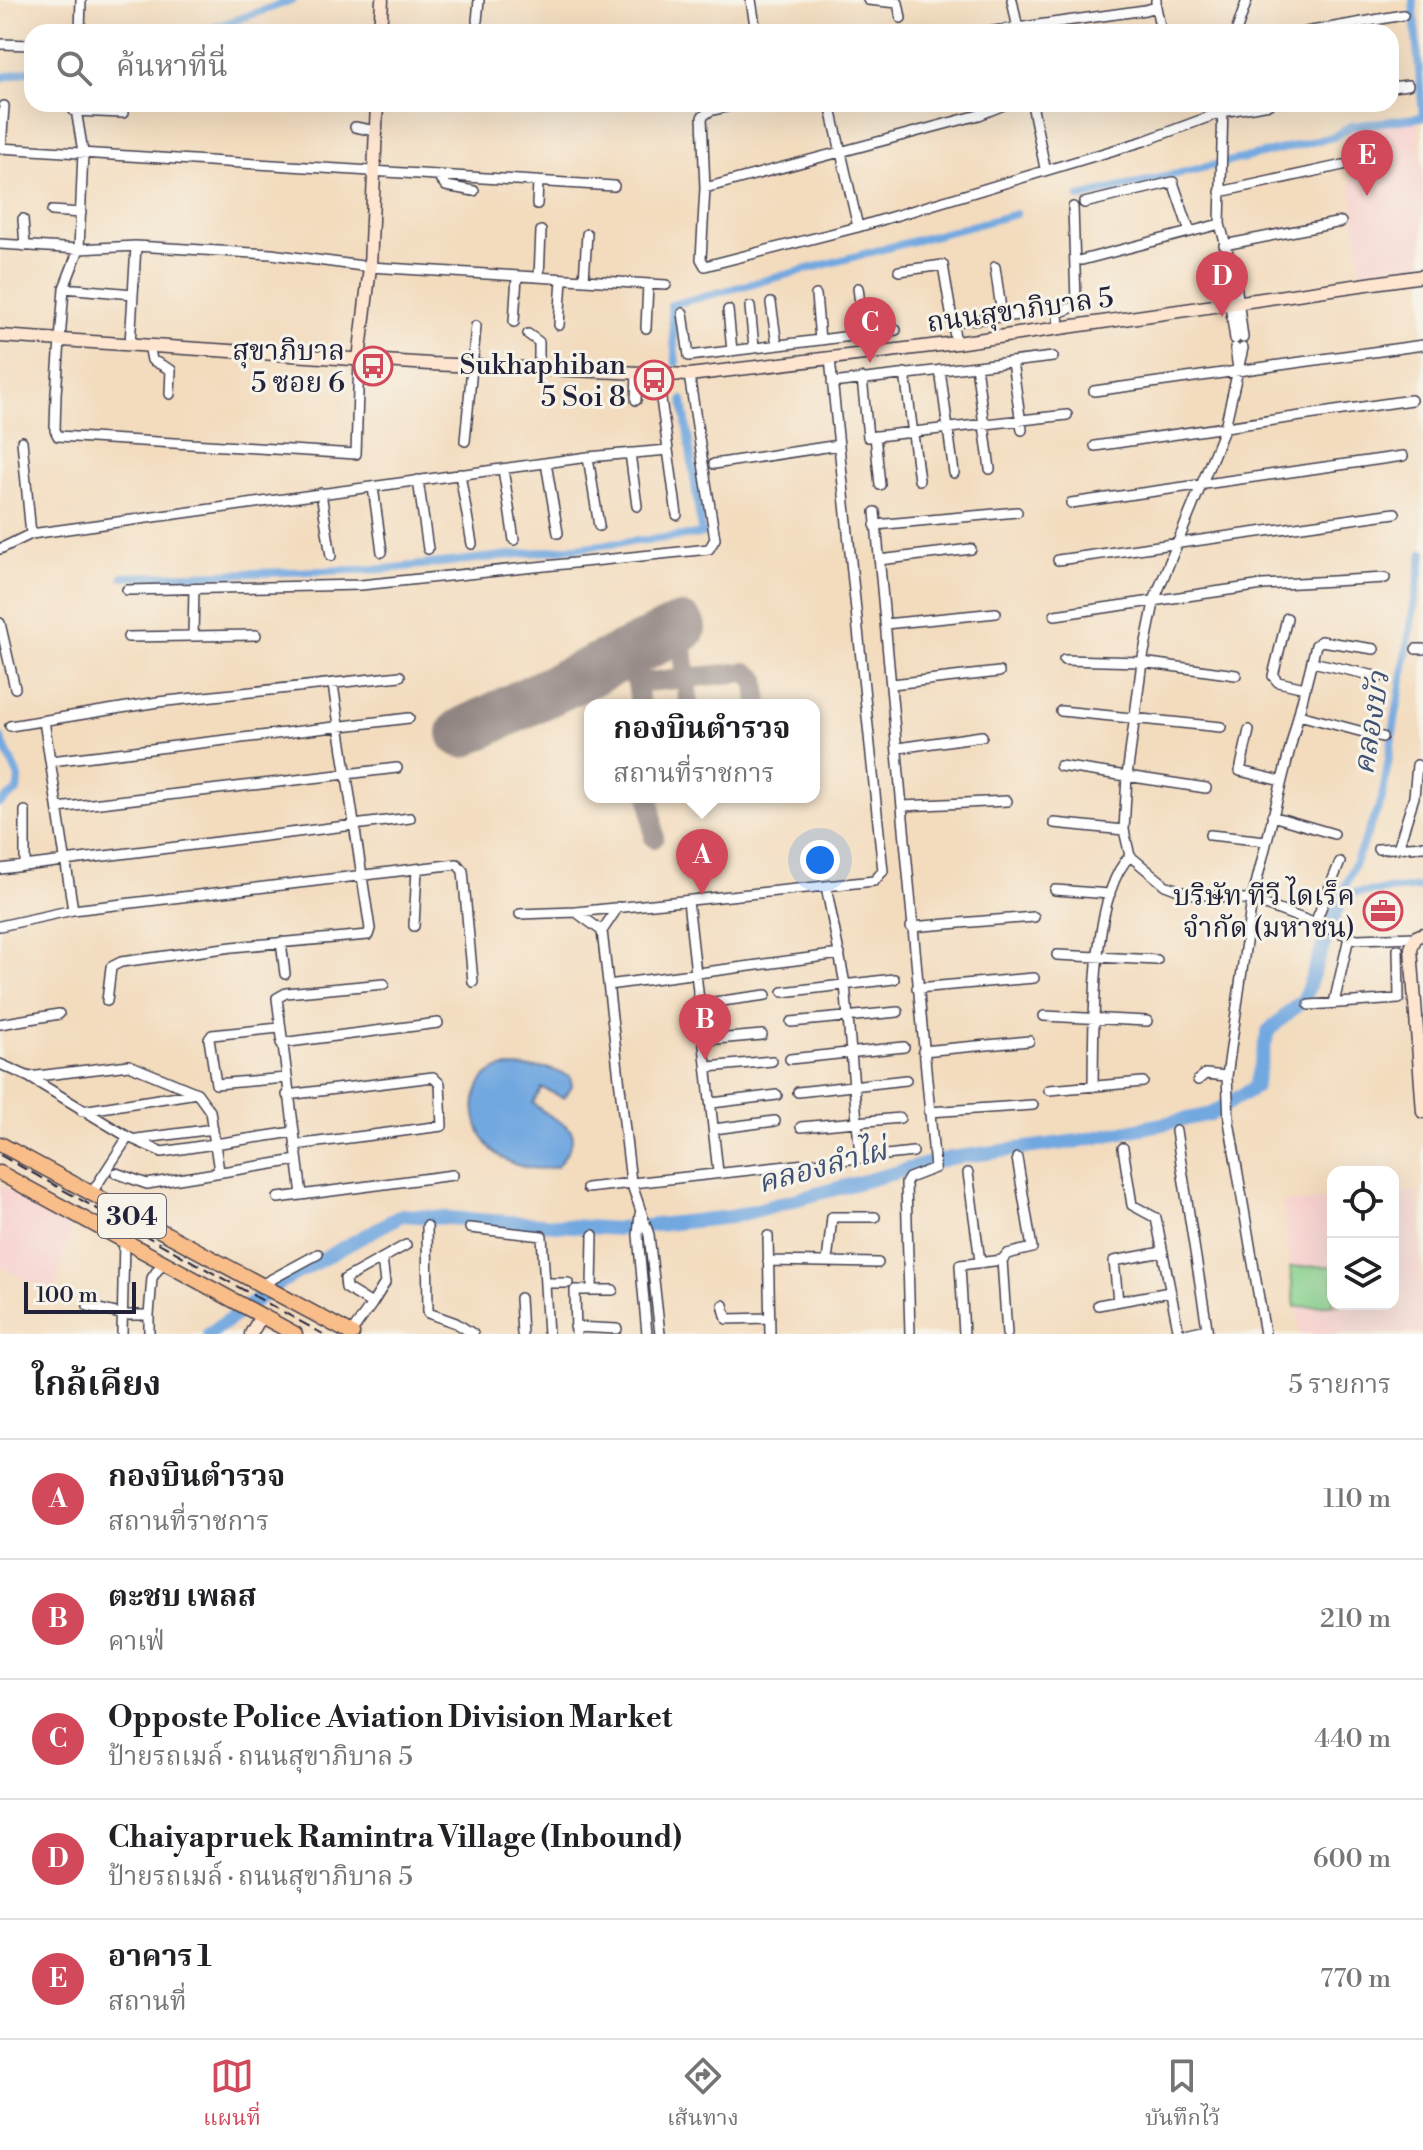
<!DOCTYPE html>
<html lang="th">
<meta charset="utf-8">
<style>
body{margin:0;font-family:"Libre Bodoni","Noto Serif Thai",serif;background:#f6f6f6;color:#202124}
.controls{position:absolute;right:24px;bottom:24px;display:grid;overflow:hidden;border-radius:16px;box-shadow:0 8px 32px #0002}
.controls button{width:72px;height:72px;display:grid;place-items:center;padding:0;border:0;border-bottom:2px solid #e0e0e0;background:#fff;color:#202124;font:40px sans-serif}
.scale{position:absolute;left:24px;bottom:20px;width:112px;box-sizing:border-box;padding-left:8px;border:4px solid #22223b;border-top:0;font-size:22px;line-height:28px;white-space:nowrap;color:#22223b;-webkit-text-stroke:6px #f7f3e8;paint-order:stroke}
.you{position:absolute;left:820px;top:860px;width:28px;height:28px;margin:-20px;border:6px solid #fff;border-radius:50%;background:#1a73e8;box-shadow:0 0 0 12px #1a73e833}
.badge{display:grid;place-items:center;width:52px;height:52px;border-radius:50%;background:#d1495b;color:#fff;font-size:26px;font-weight:700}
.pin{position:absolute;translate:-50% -66px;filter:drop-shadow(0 2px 4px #0008)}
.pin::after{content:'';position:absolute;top:42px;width:28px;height:24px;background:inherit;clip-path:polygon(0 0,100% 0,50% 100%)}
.popup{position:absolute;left:584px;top:699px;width:236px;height:104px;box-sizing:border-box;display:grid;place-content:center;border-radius:16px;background:#fff;filter:drop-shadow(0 2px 6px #0005);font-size:26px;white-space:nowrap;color:#757577}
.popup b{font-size:30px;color:#202124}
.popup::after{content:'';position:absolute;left:50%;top:100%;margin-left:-16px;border:16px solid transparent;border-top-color:#fff}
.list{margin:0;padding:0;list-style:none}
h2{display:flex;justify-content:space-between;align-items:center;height:104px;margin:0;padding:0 32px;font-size:34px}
h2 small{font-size:26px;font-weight:400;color:#757577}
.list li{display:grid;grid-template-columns:52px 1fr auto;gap:24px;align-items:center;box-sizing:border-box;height:120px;padding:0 32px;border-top:2px solid #e0e0e0}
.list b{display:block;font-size:30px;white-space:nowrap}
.list p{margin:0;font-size:26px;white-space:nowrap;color:#757577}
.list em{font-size:26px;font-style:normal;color:#757577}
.icon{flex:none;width:44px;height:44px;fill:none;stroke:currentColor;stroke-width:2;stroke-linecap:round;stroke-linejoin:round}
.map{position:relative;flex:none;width:1423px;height:1334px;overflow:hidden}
.search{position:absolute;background:#fff;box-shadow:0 8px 32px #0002;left:24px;right:24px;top:24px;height:88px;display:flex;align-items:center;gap:20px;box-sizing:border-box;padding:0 28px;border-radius:24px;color:#757577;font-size:30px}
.sheet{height:704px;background:#fff}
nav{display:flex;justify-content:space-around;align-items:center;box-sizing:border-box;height:112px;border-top:2px solid #e0e0e0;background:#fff;font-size:22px;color:#757577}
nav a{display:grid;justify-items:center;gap:4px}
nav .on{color:#d1495b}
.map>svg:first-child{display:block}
.built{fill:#f7d0ce}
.green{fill:#86d08c;stroke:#547964;stroke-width:2}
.water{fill:#72a8e0;stroke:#4a658e;stroke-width:2}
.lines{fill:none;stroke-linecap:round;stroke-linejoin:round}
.canal{stroke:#72a8e0;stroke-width:8}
.river{stroke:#72a8e0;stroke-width:14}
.taxiway{stroke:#8a7e7c;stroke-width:20}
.runway{stroke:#8a7e7c;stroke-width:50}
.street-casing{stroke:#413e4e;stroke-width:12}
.secondary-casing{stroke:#413e4e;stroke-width:15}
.primary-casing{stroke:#413e4e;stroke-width:17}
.street{stroke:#fff;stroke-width:9}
.secondary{stroke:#fde5d0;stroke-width:12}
.primary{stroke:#f9bd89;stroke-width:14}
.rail{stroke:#22223b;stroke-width:2;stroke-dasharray:12 6;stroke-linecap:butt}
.labels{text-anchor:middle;stroke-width:6;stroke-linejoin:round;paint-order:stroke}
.shield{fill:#f7f3e8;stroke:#62616f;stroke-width:2}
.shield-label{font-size:26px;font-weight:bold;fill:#22223b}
.street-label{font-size:28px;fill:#22223b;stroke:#f7f3e8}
.poi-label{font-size:28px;fill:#22223b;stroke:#f7f3e8;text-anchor:end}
.water-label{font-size:30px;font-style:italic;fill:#3e5175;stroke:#f7f3e8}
</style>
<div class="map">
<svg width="1423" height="1334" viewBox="0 0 1423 1334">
<rect width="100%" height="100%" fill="#f7f3e8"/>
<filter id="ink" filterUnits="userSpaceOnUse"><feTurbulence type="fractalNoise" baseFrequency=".0125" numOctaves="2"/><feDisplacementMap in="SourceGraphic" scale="16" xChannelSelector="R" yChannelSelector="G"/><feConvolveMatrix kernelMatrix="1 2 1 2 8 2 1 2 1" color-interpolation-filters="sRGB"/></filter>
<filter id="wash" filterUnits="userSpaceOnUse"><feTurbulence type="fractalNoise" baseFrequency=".006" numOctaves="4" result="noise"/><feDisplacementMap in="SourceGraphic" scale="32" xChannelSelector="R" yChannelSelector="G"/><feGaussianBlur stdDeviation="1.8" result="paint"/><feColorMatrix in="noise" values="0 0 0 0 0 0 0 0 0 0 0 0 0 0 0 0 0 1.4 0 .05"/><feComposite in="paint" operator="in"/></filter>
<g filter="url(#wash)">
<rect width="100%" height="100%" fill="#f3dbbd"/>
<path class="built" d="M1417 121 1423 178V266L1361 276 1346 135 1350 128Z
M0 1185 73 1225 53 1294 0 1267Z
M1418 1192 1423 1334H1300L1282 1203 1333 1199V1304H1393V1194Z"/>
<path class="green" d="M1333 1266V1304H1344L1295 1307 1290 1267Z"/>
<path class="water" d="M505 1067 547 1068 570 1076 572 1086 564 1098 542 1088 533 1103C563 1131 591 1121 557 1167 471 1183 450 1078 505 1067Z"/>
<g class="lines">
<path class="canal" d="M1413 0 1423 117
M202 32 293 0
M0 78 32 70
M1080 197 1333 137 1351 126 1423 117
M676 363 671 305 1016 214
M1423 553 1382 799 1342 894 1423 887
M123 577 385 569 702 534 683 400
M0 737 19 778 17 791 0 803"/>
<path class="river" d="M209 1334 281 1282 402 1215 618 1229 731 1217 950 1158 1078 1141 1211 1114 1255 1087 1268 1031 1304 999 1342 894"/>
<path class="taxiway" d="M681 628 688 700
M623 655 637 683
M640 705 637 683 746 672 756 679 758 705
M650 797 654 838"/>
<path class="runway" d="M462 733 681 628"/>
</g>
</g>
<g filter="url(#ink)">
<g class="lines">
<g class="street-casing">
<path id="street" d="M751 0 756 32
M868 0 898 3 901 18
M1012 0 1018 29
M1156 7 1161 32
M477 21 479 0
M80 32 81 0
M987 32 1145 10 1156 7V0
M1236 32 1247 0
M1306 32 1403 15
M0 44 32 45
M1391 87 1408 85
M75 104 83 152 79 249 64 288 56 394 55 430 58 436 356 454 359 359
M738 104 710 111 702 117 705 188 701 259 705 266 858 227 1144 141 1222 112 1270 104
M830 104 858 227
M1032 104 1045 168
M1223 104 1220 224 1236 283 1243 338
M74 111 123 113
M355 127 376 131
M0 148 614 186
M1 148 4 106
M437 175 446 186 474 191
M705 188 979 115 1006 104
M1220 192 1343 165
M1084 203 1173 182 1190 232
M537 204 538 181
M52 211 81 213
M23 219 25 246
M0 244 79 249 136 246 271 254 370 267 666 285
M1224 245 1341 222
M1082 260 1220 224
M1228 264 1225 271 1235 339
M995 267 1002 316
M899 271 943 265 956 343
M539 277 541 231
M584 280 587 234
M64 288 133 294
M858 288 864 334
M816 295 820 340 896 330
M771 303 777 345
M750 307 754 347
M728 310 732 351
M683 313 689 356 820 340
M514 322 517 276
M952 322 1019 315
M559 325 562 279
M646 328 648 284
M1059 329 1058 313 1074 307 1076 301 1073 207
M528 334 539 342V367
M130 344 136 246
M149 345 152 360 171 370 170 394
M1235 348 1238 369
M1243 348 1225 427 1155 598 1142 662 1127 776 1124 830 1130 856 1165 885 1186 893 1252 900 1357 939 1416 937
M1012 362 1022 430
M976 366 990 469
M940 370 954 473
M905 373 919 480
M661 375V399L677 515
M862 378 868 437 1067 415
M832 383 1053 357
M1094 391 1423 345
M636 400 637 373
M875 436 880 485
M22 441 31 534
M465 441 476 326
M1095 446 1411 400
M630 453 637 506
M588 457 599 526
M546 463 558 533
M714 464 839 445
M503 469 514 540
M460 474 472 544
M418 480 428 549
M373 487 382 552
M321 493 331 556
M1071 503 1403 456
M875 512 935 1168 909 1178 906 1183 910 1334
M875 525 1017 512
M0 549 31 534 588 457 668 450
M879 560 971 549
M1058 560 1395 513
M127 590 361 585 709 549 715 539 689 375
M1055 615 1263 585 1385 578
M1287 618 1273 676 1278 682 1305 688
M0 623 15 688
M885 624 996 613
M193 636 194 589
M128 637 256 635
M1416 649H1423
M1064 660 1142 662 1236 675
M1312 662 1380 677
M892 684 999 672
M1061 711 1221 727
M1299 715 1382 737
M44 721 73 910
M10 726 158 702 400 676
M1249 730 1240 771 1281 781
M898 748 982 736
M51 761 409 718
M1060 766 1206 788
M903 806 1007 801
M58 808 397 768
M25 811V866
M1272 816 1334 834
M1054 823 1124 830
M1210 835 1266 841
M1398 848 1414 797 1417 765
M1378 849 1423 846
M0 869 410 818
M826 886 845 984 860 1155
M1055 890 1110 894
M688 901 718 1172
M576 912 602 931 631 1182 649 1235 660 1334
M520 914 576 912 874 881 883 871 830 359
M1315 923 1340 862
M0 926 73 910 457 864 463 871 473 982
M414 926 417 869
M911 927 1034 917
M602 931 618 907
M281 942 285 974
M1057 955 1157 960
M608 985 840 954
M917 988 1034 978
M783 992 894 979
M107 1001 111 967 121 962 232 947 368 935 370 929 333 685
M1334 1003 1349 937
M700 1004 766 995
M1309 1005 1399 999 1398 949
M1044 1016 1147 1021
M791 1022 898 1012
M0 1024 59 1014
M279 1028 212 1035 209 1039 216 1084 286 1078
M705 1040 762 1035
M281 1043 438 1023
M923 1051 1029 1041
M790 1059 904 1047
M0 1064 29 1077 128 1137 162 1152 293 1132
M708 1067 772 1061
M29 1077 129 1065 197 1093 210 1111 219 1171
M1198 1080 1205 1074 1227 1076
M1093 1087C1094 1031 1090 895 1130 856
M1049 1090 1143 1082
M798 1092 906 1080
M287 1095 433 1077 440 1084 442 1126 295 1145
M712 1103 777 1095
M82 1111 197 1093
M929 1112 1033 1105
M801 1127 900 1118
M714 1129 775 1121
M1176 1131 1208 1334
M137 1139 213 1129
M1123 1148 1132 1205 1156 1218 1179 1334
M116 1173 147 1184 297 1160
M968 1173 980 1261
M587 1188 913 1152
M91 1194 128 1137
M302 1195 277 998 286 993 384 984
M278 1198 453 1175
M640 1214 638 1235 647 1334
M427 1226 428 1313 456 1323 473 1334
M470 1228 542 1236 548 1334
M768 1236 770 1334
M1002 1260 1007 1334
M768 1261 878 1263
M827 1262 832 1217H875
M545 1283H568
M261 1285 318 1254
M592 1288 593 1235
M520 1298 522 1334
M1118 1301 1114 1261 1162 1252
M372 1304 385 1283 382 1259
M723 1305 727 1319 770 1318
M1098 1305 1170 1292
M88 1306 124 1315H149V1334
M149 1315 152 1278 163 1262
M575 1327 617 1329
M351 1333 372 1304 346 1288 345 1279 406 1245
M122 1334 124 1239
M576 1334 575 1290H613
M964 1334 960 1265 1002 1260 1007 1254 1032 1248 1017 1158
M1185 1334 1207 1329
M1265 1334 1229 1121 1227 1076 1252 900 1316 645 1321 641 1374 649"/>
</g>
<g class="secondary-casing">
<path id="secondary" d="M380 32 382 0
M0 336 430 364 689 375 956 343 1423 276
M359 359 370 267 377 104
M1423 934 1416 937 1411 948 1423 1112
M251 1334 261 1316"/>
</g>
<g class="primary-casing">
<path id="primary" d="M0 1144 352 1334
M0 1173 295 1334"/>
</g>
<use href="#street" class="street"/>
<use href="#secondary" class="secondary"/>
<use href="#primary" class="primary"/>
<path class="rail" d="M0 1155 323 1334"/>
</g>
</g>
<defs>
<g id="bus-ring" transform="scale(2)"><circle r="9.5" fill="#f7f3e8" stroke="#d1495b" stroke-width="1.5"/><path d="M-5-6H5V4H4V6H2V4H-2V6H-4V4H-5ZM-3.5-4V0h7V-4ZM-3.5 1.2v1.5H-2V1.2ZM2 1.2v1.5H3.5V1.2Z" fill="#d1495b"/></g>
<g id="office-ring" transform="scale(2)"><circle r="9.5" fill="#f7f3e8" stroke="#d1495b" stroke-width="1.5"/><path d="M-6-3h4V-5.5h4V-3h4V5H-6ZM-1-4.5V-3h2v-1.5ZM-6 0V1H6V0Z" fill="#d1495b"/></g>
</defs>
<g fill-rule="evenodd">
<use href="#bus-ring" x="373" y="366"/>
<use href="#bus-ring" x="654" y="380"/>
<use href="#office-ring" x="1383" y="911"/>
</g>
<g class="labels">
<rect class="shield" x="98" y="1194" width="68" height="44" rx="6"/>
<g class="shield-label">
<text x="132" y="1225">304</text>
</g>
<g class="street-label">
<text transform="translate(1020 309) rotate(-8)" y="10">ถนนสุขาภิบาล 5</text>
</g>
<g class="poi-label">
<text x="345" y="360">สุขาภิบาล<tspan x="345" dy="32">5 ซอย 6</tspan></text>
<text x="626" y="374">Sukhaphiban<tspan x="626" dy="32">5 Soi 8</tspan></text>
<text x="1355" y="905">บริษัท ทีวี ไดเร็ค<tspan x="1355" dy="32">จำกัด (มหาชน)</tspan></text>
</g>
<g class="water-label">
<text transform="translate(1371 723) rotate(-81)" y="10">คลองบัว</text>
<text transform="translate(822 1166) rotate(-15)" y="10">คลองลำไผ่</text>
</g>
</g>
</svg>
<div class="controls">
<button><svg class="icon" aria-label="locate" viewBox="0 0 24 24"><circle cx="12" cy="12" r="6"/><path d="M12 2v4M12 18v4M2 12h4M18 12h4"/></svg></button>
<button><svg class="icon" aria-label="layers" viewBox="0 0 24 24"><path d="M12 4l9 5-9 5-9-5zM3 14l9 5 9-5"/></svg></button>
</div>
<div class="scale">100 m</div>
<div class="you"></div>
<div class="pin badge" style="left:702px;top:895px">A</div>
<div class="popup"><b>กองบินตำรวจ</b>สถานที่ราชการ</div>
<div class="pin badge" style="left:705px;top:1060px">B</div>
<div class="pin badge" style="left:870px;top:363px">C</div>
<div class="pin badge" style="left:1222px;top:317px">D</div>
<div class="pin badge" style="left:1367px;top:196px">E</div>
<div class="search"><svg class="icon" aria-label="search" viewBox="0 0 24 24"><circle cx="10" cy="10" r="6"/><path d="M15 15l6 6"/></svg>ค้นหาที่นี่</div>
</div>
<section class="sheet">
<h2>ใกล้เคียง<small>5 รายการ</small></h2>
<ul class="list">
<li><span class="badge">A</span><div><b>กองบินตำรวจ</b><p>สถานที่ราชการ</p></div><em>110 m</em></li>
<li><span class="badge">B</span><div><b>ตะชบ เพลส</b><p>คาเฟ่</p></div><em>210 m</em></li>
<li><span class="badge">C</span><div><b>Opposte Police Aviation Division Market</b><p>ป้ายรถเมล์ · ถนนสุขาภิบาล 5</p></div><em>440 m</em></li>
<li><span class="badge">D</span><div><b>Chaiyapruek Ramintra Village (Inbound)</b><p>ป้ายรถเมล์ · ถนนสุขาภิบาล 5</p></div><em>600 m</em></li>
<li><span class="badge">E</span><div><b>อาคาร 1</b><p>สถานที่</p></div><em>770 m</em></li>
</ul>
</section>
<nav>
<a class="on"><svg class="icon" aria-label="map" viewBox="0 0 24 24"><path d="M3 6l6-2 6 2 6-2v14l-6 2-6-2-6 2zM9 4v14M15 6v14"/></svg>แผนที่</a>
<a><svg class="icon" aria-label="directions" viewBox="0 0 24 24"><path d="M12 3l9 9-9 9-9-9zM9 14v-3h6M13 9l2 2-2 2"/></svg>เส้นทาง</a>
<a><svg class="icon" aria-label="saved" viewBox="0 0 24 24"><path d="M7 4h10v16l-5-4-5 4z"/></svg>บันทึกไว้</a>
</nav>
